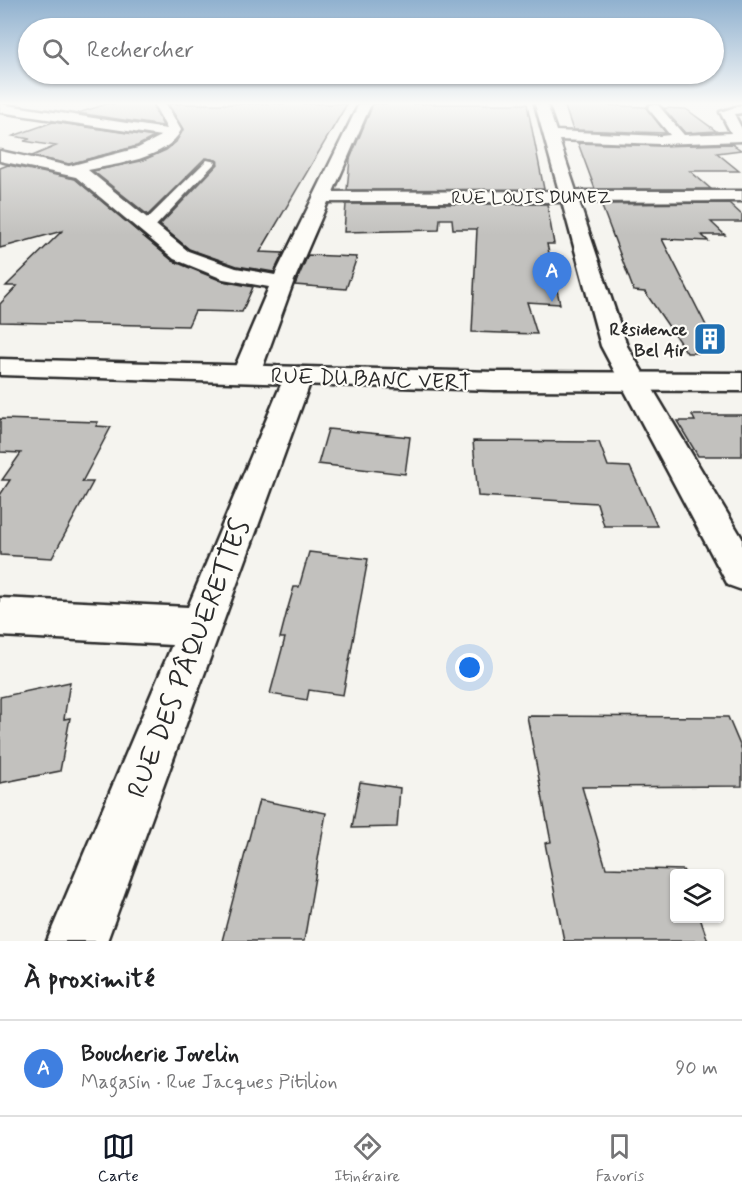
<!DOCTYPE html>
<html lang="fr">
<meta charset="utf-8">
<style>
body{margin:0;font-family:Mynerve,sans-serif;background:#f6f6f6;color:#202124}
.controls{position:absolute;right:18px;bottom:18px;display:grid;overflow:hidden;border-radius:6px;box-shadow:0 2px 4px #0004}
.controls button{width:54px;height:54px;display:grid;place-items:center;padding:0;border:0;border-bottom:2px solid #e0e0e0;background:#fff;color:#202124;font:30px sans-serif}
.you{position:absolute;left:470px;top:668px;width:21px;height:21px;margin:-15px;border:4px solid #fff;border-radius:50%;background:#1a73e8;box-shadow:0 0 0 9px #1a73e833}
.badge{display:grid;place-items:center;width:39px;height:39px;border-radius:50%;background:#111827;color:#fff;font-size:20px;font-weight:700}
.pin{position:absolute;translate:-50% -50px;filter:drop-shadow(0 2px 3px #0008)}
.pin::after{content:'';position:absolute;top:32px;width:21px;height:18px;background:inherit;clip-path:polygon(0 0,100% 0,50% 100%)}
.list{margin:0;padding:0;list-style:none}
h2{display:flex;justify-content:space-between;align-items:center;height:78px;margin:0;padding:0 24px;font-size:26px}
h2 small{font-size:20px;font-weight:400;color:#757577}
.list li{display:grid;grid-template-columns:39px 1fr auto;gap:18px;align-items:center;box-sizing:border-box;height:96px;padding:0 24px;border-top:2px solid #e0e0e0}
.list b{display:block;font-size:22px;white-space:nowrap}
.list p{margin:0;font-size:20px;white-space:nowrap;color:#757577}
.list em{font-size:20px;font-style:normal;color:#757577}
.icon{flex:none;width:33px;height:33px;fill:none;stroke:currentColor;stroke-width:2;stroke-linecap:round;stroke-linejoin:round}
.map{position:relative;flex:none;width:742px;height:941px;overflow:hidden}
.search{position:absolute;background:#fff;box-shadow:0 2px 4px #0004;left:18px;right:18px;top:18px;height:66px;display:flex;align-items:center;gap:15px;box-sizing:border-box;padding:0 21px;border-radius:33px;color:#757577;font-size:22px}
.sheet{height:174px;background:#fff}
nav{display:flex;justify-content:space-around;align-items:center;box-sizing:border-box;height:84px;border-top:2px solid #e0e0e0;background:#fff;font-size:16px;color:#757577}
nav a{display:grid;justify-items:center;gap:3px}
nav .on{color:#111827}
.map>svg:first-child{display:block}
.building{fill:#c2c1be;stroke:#2b2b2b;stroke-width:1.5}
.lines{fill:none;stroke-linecap:round;stroke-linejoin:round}
.lane-casing{stroke:#2b2b2b;stroke-width:5}
.street-casing{stroke:#2b2b2b;stroke-width:5}
.secondary-casing{stroke:#2b2b2b;stroke-width:5}
.lane{fill:#fdfcf7;fill-rule:evenodd}
.street{fill:#fdfcf7;fill-rule:evenodd}
.secondary{fill:#fdfcf7;fill-rule:evenodd}
.labels{text-anchor:middle;stroke-width:4.5;stroke-linejoin:round;paint-order:stroke}
.far-street-label{font-size:18px;fill:#2b2b2b;stroke:#fdfcf7}
.far-poi-label{font-size:18px;font-weight:bold;fill:#2b2b2b;stroke:#fdfcf7;text-anchor:end}
.street-label{font-size:22px;fill:#2b2b2b;stroke:#fdfcf7}
.near-street-label{font-size:27px;fill:#2b2b2b;stroke:#fdfcf7}
</style>
<div class="map">
<svg width="742" height="941" viewBox="0 0 742 941">
<rect width="100%" height="100%" fill="#f5f4ef"/>
<filter id="ink" filterUnits="userSpaceOnUse"><feTurbulence type="fractalNoise" baseFrequency=".0167" numOctaves="2"/><feDisplacementMap in="SourceGraphic" scale="12" xChannelSelector="R" yChannelSelector="G"/><feConvolveMatrix kernelMatrix="1 2 1 2 8 2 1 2 1" color-interpolation-filters="sRGB"/></filter>
<g filter="url(#ink)">
<path class="building" d="M107 104H152L163 126 78 113Z
M168 104H347L260 252 283 253 274 272 237 266 189 249 160 225 218 164 216 160 205 158 148 215 93 171 141 161 166 150 176 142 183 129Z
M373 104H527L544 189 347 190 350 159Z
M564 104 646 107 666 133 573 130Z
M663 108 686 109 716 131 685 133Z
M53 122 154 137 137 146 69 164 32 156 56 146 24 141 30 139 13 136Z
M578 143 660 146 732 144 741 150 717 153 739 171H690L711 189H595Z
M8 165 75 179 173 261 222 281 253 287 242 312 195 311 188 326 0 322V304L17 286H6L62 231 0 248V168Z
M729 203 742 215V222H711L725 235H702L708 241 662 239 720 353H687L645 292 634 291 601 204Z
M346 204H547L554 244H547L560 304 527 302 537 334 472 332 477 229H453L452 219H440L439 230 344 232Z
M308 255 357 257 346 289 295 285Z
M692 415H742V456H698L677 421H695Z
M0 419 98 422 96 426 111 427 82 482H93L52 558 0 555V495L10 480H2L21 453 0 452Z
M328 429 410 437 405 474 318 464Z
M473 441 599 442 608 466 630 467 657 526H604L597 503 478 496Z
M309 552 368 559 343 695 309 690 307 700 270 694 285 638H280L287 611 294 587H299Z
M70 682 64 719 70 718 60 771 0 783V697Z
M527 716 728 717 742 750V786L582 787 606 868 683 870 685 873H675V918H700L708 941H564L545 843 551 842Z
M360 782 400 788 397 827 352 828Z
M259 800 326 813 304 941H222Z"/>
<g class="lines">
<g class="lane-casing">
<path id="lane" d="M207 160 216 162 151 231H141V225Z"/>
</g>
<g class="street-casing">
<path id="street" d="M0 104 167 129 154 104H166L181 130C167 159 116 164 88 170L188 251 236 268 275 275 359 104H371L333 192 559 191 535 104H547L556 131 660 136 670 135 648 108 650 105H658L684 135 731 133 720 112 742 105V113L734 114 742 129V141L660 144 559 140 576 191H742V201L579 202 627 346 742 538V590L728 585 601 346 562 202H328L293 283 260 374 256 380 246 382 236 380 232 374 269 287 223 279 174 259 76 177 0 161V151L69 166 138 148 161 136 0 112Z
M299 367 309 369 313 375 107 941H47L172 645 0 636V598L188 607 285 375 289 369Z"/>
</g>
<g class="secondary-casing">
<path id="secondary" d="M0 359 494 372 742 373V391L494 390 0 375Z"/>
</g>
<use href="#lane" class="lane"/>
<use href="#street" class="street"/>
<use href="#secondary" class="secondary"/>
</g>
</g>
<linearGradient id="sky" x2="0" y2="1"><stop stop-color="#90b1cf"/><stop offset="0.44" stop-color="#fafaf8"/><stop offset="1" stop-color="#fafaf8" stop-opacity="0"/></linearGradient>
<rect width="742" height="235" fill="url(#sky)"/>
<defs>
<g id="building-square" transform="scale(1.725)"><rect x="-9" y="-9" width="18" height="18" rx="4" fill="#1f6fb2" stroke="#fdfcf7"/><path d="M-4-6H4V6H1V3H-1V6H-4ZM-2.5-4.3h1.7v1.8h-1.7ZM.8-4.3h1.7v1.8H.8ZM-2.5-1h1.7V.8h-1.7ZM.8-1h1.7V.8H.8Z" fill="#fff"/></g>
</defs>
<g fill-rule="evenodd">
<use href="#building-square" x="710" y="339"/>
</g>
<g class="labels">
<g class="far-street-label">
<text x="531" y="203">RUE LOUIS DUMEZ</text>
</g>
<g class="far-poi-label">
<text x="687" y="335">Résidence<tspan x="687" dy="21">Bel Air</tspan></text>
</g>
<g class="street-label">
<text transform="translate(371 378) rotate(2)" y="8">RUE DU BANC VERT</text>
</g>
<g class="near-street-label">
<text transform="translate(188 658) rotate(-69)" y="9">RUE DES PÂQUERETTES</text>
</g>
</g>
</svg>
<div class="controls">
<button><svg class="icon" aria-label="layers" viewBox="0 0 24 24"><path d="M12 4l9 5-9 5-9-5zM3 14l9 5 9-5"/></svg></button>
</div>
<div class="you"></div>
<div class="pin badge" style="left:552px;top:302px;background:#3f7fe0">A</div>
<div class="search"><svg class="icon" aria-label="search" viewBox="0 0 24 24"><circle cx="10" cy="10" r="6"/><path d="M15 15l6 6"/></svg>Rechercher</div>
</div>
<section class="sheet">
<h2>À proximité<small></small></h2>
<ul class="list">
<li><span class="badge" style="background:#3f7fe0">A</span><div><b>Boucherie Jovelin</b><p>Magasin · Rue Jacques Pitilion</p></div><em>90 m</em></li>
</ul>
</section>
<nav>
<a class="on"><svg class="icon" aria-label="map" viewBox="0 0 24 24"><path d="M3 6l6-2 6 2 6-2v14l-6 2-6-2-6 2zM9 4v14M15 6v14"/></svg>Carte</a>
<a><svg class="icon" aria-label="directions" viewBox="0 0 24 24"><path d="M12 3l9 9-9 9-9-9zM9 14v-3h6M13 9l2 2-2 2"/></svg>Itinéraire</a>
<a><svg class="icon" aria-label="saved" viewBox="0 0 24 24"><path d="M7 4h10v16l-5-4-5 4z"/></svg>Favoris</a>
</nav>
